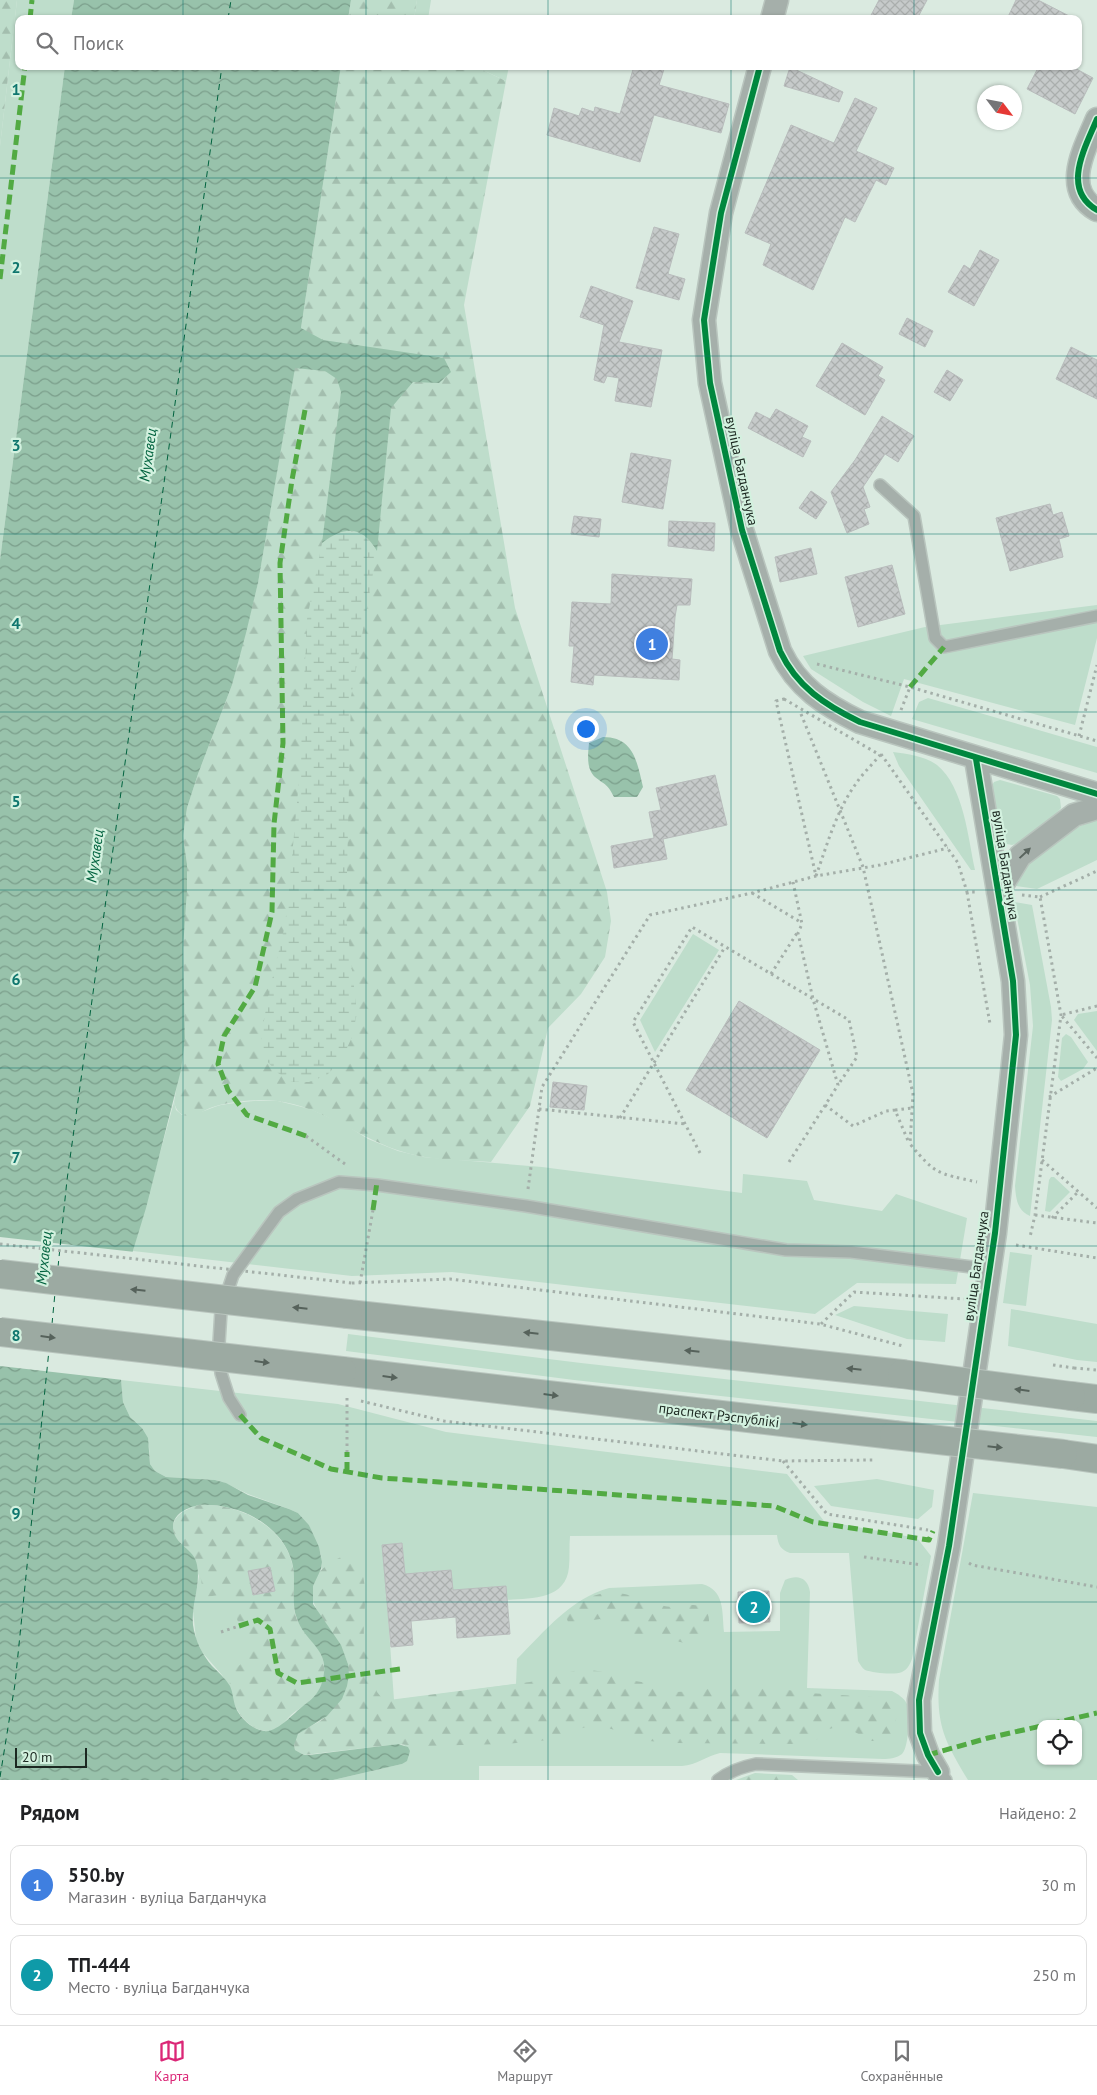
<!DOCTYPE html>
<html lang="ru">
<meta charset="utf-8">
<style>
body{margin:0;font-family:"PT Sans",sans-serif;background:#f2f2f2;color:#202124}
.controls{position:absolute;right:15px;bottom:15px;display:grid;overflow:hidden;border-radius:10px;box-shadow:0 1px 4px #0004}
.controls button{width:45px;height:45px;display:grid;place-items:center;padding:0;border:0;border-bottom:1px solid #e0e0e0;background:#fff;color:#202124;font:25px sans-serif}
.compass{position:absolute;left:977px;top:85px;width:45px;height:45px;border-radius:50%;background:#fff;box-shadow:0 1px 4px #0004;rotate:122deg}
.scale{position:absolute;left:15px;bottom:12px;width:72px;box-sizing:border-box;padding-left:5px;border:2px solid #1c2821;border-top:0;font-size:14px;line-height:18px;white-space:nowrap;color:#1c2821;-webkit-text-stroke:4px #d3f1df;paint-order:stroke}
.you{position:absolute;left:585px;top:728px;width:18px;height:18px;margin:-12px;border:4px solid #fff;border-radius:50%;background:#1a73e8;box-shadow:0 0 0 8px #1a73e833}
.badge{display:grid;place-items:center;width:32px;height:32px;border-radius:50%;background:#db2777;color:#fff;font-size:16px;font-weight:700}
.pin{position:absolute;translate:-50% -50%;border:2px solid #fff;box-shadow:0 1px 5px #0006}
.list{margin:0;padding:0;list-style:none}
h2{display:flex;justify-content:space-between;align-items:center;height:65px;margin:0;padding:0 20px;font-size:21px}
h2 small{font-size:16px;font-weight:400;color:#757577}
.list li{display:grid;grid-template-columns:32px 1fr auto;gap:15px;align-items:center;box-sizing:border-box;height:80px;margin:0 10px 10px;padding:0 10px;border:1px solid #e0e0e0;border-radius:10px}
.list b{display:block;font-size:19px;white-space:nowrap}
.list p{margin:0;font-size:16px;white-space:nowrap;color:#757577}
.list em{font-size:16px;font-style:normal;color:#757577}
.icon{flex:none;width:28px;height:28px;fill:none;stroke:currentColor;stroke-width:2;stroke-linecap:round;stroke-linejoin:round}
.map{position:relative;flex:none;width:1097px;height:1780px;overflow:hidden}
.search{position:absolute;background:#fff;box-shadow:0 1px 4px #0004;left:15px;right:15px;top:15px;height:55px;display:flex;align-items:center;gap:12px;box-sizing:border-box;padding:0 18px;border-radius:10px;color:#757577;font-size:19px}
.sheet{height:245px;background:#fff}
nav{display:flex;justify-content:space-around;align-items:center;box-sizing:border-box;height:70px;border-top:1px solid #e0e0e0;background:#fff;font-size:14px;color:#757577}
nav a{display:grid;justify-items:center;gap:2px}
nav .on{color:#db2777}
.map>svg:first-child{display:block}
.green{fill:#beddcb;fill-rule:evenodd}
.forest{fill:url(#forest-firs)}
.wetland{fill:url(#wetland-marsh)}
.water{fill:url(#water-waves);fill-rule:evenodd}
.pier{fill:#daeae0}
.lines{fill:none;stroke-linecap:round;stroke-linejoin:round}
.ferry{stroke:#00623e;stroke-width:1;stroke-dasharray:6 5;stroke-linecap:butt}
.building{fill:url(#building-cross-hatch);stroke:#b8bcbc}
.service-casing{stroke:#b9c5be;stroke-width:14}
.minor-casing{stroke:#b9c5be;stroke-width:25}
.trunk-casing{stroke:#b9c5be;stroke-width:30}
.path{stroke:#a4afa9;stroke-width:3;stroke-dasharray:2.5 4;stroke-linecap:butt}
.service{stroke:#a5afaa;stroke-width:11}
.minor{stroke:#a5afaa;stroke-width:22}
.trunk{stroke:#9caaa2;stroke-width:28}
.trunk-bridge-casing{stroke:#b9c5be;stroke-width:30;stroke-linecap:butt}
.path-bridge{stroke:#a4afa9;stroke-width:3;stroke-dasharray:2.5 4;stroke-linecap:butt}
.trunk-bridge{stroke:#9caaa2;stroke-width:28}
.quiet{stroke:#52aa43;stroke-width:5;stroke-dasharray:10 5;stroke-linecap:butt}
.cycleway-casing{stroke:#d3f1df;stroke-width:9}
.cycleway{stroke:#00873e;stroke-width:6}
.oneway{fill:#5a655f}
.oneway2{fill:#56625b}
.grid{fill:none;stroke:#0f766e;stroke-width:1;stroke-opacity:0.55}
.labels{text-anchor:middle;stroke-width:4.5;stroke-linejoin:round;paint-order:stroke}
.street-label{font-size:14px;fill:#1c2821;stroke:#d3f1df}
.water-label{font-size:15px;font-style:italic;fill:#00623e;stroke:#d3f1df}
.grid-label{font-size:16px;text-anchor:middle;font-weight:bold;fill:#0f766e;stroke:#d3f1df;stroke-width:4.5;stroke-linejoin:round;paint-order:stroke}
</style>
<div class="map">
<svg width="1097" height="1780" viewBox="0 0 1097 1780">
<defs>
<pattern id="forest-firs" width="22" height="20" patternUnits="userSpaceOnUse" patternTransform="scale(1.25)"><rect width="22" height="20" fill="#beddcb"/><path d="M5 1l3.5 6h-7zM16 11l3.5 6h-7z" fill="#a3beae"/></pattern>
<pattern id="wetland-marsh" width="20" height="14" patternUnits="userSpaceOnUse" patternTransform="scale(1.25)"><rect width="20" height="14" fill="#beddcb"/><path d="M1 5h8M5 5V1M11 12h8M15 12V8" fill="none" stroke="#a3beae"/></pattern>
<pattern id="water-waves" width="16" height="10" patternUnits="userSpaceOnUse" patternTransform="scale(1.25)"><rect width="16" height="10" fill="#98c2ab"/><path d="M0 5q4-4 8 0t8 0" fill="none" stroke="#7b9e8b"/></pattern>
<pattern id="building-cross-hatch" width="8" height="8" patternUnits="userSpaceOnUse" patternTransform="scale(1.25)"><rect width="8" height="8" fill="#c6caca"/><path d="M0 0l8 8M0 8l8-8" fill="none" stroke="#aaaead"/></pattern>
</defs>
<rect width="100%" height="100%" fill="#daeae0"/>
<path class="green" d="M17 0H74L71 19H19V66H65L0 560V146Z
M417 0H431L428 19H414Z
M474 66H509L506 81Z
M1097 605V638L1075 725 904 679 891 716 863 702 811 669 803 656 925 627Z
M928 698 1097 747V773L912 719 919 702Z
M893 752C908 754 925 756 937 765 964 787 968 838 975 870H971L899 766Z
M1000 780 1057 796 1060 799 1061 808 1054 816 1019 843 1012 845 1002 843 999 839 991 787 994 782Z
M1097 820V860L1037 889 1016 886C1025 857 1068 828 1097 820Z
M1014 902 1032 905 1051 1007 1052 1020 1030 1216C1017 1210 1016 1199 1015 1186L1033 1026 1030 985Z
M693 934 719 950 655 1052 640 1020Z
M1097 1011V1051L1074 1020 1078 1014Z
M1066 1034 1071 1037 1088 1062 1083 1069 1061 1081 1058 1077 1062 1038Z
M254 1101H278L310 1109 344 1124 368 1139 398 1151 423 1157 542 1167 742 1193 743 1174 807 1181 814 1200 882 1211 896 1194 967 1218 956 1284 857 1283 815 1314 452 1272 352 1276 133 1251 174 1102 176 1110 182 1115C198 1115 207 1109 221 1105 232 1103 243 1102 254 1101Z
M1051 1177H1054L1070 1192 1050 1212 1045 1211 1049 1180Z
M1010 1252 1032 1255 1026 1306 1003 1303Z
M854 1306 948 1314 945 1342 907 1339 835 1315Z
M1011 1309 1097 1324V1362L1077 1360 1008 1346Z
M348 1334 581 1363 1097 1421V1437L574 1380 346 1351Z
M121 1380 338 1404 446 1432 787 1474 824 1521 917 1538 931 1556 912 1659C910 1664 908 1669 902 1672 895 1675 873 1673 865 1670 862 1668 860 1664 858 1661L849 1553H790C781 1550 778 1545 777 1535L570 1536C569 1546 570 1557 569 1567 566 1600 532 1598 507 1600L506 1586 453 1590 451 1570 405 1574 402 1543 383 1545 394 1700 516 1684 517 1659C545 1631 570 1599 609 1588L702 1584C725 1590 722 1612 724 1632L780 1631V1593L785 1580C798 1574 808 1578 810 1592L807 1688 892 1691C898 1694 904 1698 907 1704 910 1712 909 1747 902 1754 897 1758 890 1759 883 1759L720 1753C706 1756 697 1765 682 1766H479V1780H333L402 1764 410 1751 404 1745 325 1622 321 1555 309 1525 298 1513 289 1509 248 1494 225 1483 215 1480 166 1477 155 1471 150 1464 149 1447 142 1428 130 1417 123 1402Z
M877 1479 934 1490 932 1507 918 1519 831 1506 814 1486Z
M973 1493 1097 1507V1780H968C945 1742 936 1726 939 1680ZM1041 1724H1078V1761H1041Z
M248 1514 253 1727 222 1675 202 1652 196 1639 193 1611 199 1576 175 1519Z"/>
<path class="forest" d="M0 0H17L0 146Z
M351 0H417L414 19H348Z
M341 66H474L506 81 464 305 515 608 607 892 611 921 605 957 581 994 548 1028 530 1106 491 1162C460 1160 427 1161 397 1150 356 1136 322 1107 278 1101 257 1099 230 1101 210 1108 203 1111 197 1116 189 1116 180 1116 176 1110 174 1102L185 1039 183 949 187 864 183 836 187 808 198 774 232 685 258 583 301 328Z
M199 1505C236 1503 282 1524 292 1563 297 1581 290 1602 297 1620 301 1628 307 1634 313 1641 328 1658 328 1683 312 1700 306 1706 297 1709 291 1715 285 1721 281 1728 274 1730 248 1738 224 1698 231 1676 234 1667 243 1664 248 1657V1649L237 1619 234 1602 230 1596 225 1594 206 1597 204 1594C201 1583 200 1569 196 1560 191 1550 179 1546 175 1537 167 1518 185 1509 199 1505Z
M341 1557C376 1557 362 1615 364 1636 364 1645 368 1653 370 1662 373 1672 373 1682 377 1692L381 1697 389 1700 530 1682 582 1669 605 1672 616 1678 654 1684 675 1692 698 1691 728 1685 775 1688 808 1693 873 1697 885 1700 894 1707 897 1714 894 1730 889 1736 879 1741H872L847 1728 837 1727 829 1729 815 1741 806 1744 674 1743 649 1741 605 1727 592 1726 578 1729 549 1740 504 1744 419 1746 398 1744 304 1755 295 1750C289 1728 317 1728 327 1715 333 1709 344 1674 348 1664 335 1623 277 1589 341 1557Z
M612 1592C631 1594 646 1601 664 1606 678 1610 708 1595 709 1620 709 1630 704 1637 697 1642L684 1643 661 1637 629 1635 600 1619 593 1620 577 1629C570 1627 568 1623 566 1616 575 1600 595 1594 612 1592Z
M755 1773 792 1775 798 1780H736Z"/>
<path class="wetland" d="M346 530C361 533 369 537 377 551L351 697 346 916 357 1013 352 1037 342 1059 327 1075 309 1082H292L278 1073 265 1059 261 1038 268 997 285 925 290 878 300 770 307 619 322 543 333 535Z"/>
<path class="water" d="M74 0H351L348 19H71Z
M65 66H341L301 328 323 340 444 358 451 372 439 383 413 382 391 408 377 551C362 525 344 526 322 543L341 392 337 379 325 371 295 368 258 583 246 633 232 685 198 774 187 808 183 836 187 864V889L183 949 185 1039 181 1070 146 1208 115 1310 123 1402 130 1417 142 1428 148 1438 150 1464 155 1471 166 1477 215 1480 226 1483 248 1495 289 1509 298 1513 309 1525 319 1547 322 1562 321 1569 313 1586V1604L341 1645 348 1664 349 1675 347 1686 342 1699 327 1716 298 1734 294 1745 295 1750 304 1755H309L398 1744 408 1747 410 1751 407 1761 402 1764 333 1780H0V560ZM199 1505C237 1503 281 1523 292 1562 297 1581 290 1601 297 1619 306 1644 332 1649 322 1682 320 1690 314 1698 307 1703 295 1711 278 1733 264 1731 253 1730 240 1718 236 1708 233 1701 233 1692 230 1686 225 1678 218 1672 212 1666 202 1654 195 1640 193 1625 191 1604 201 1586 197 1565 195 1549 174 1545 173 1528 173 1513 187 1508 199 1505Z
M603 737C634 737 637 762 643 787L637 797H614C607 783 606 786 595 777 586 769 588 754 589 743Z"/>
<path class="pier" d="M0 1237 135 1252 117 1311 123 1380 0 1366Z"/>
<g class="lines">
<path class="ferry" d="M228 19 231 0
M58 1267 67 1180 222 66
M52 1324 55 1293
M0 1777 15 1684 49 1350"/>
</g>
<path class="building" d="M879 0H927L917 19H869Z
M1016 0H1038L1075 19H1007Z
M634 66H665L659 85 729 104 721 133 654 115 640 162 547 135 554 108 579 116 582 108 594 112 595 107 620 114Z
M1039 66H1071L1093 78 1075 114 1027 89Z
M790 67 843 92 839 102 784 86Z
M855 98 877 108 856 151 894 168 886 185 876 180 855 222 845 217 813 290 763 265 771 244 745 233 791 125 834 143Z
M654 227 679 234 668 274 685 279 679 300 636 288Z
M980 250 999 260 974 306 948 292 964 265 970 269Z
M591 286 633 301 619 342 662 350 651 407 615 401 619 378 607 376 604 383 594 380 604 325 580 317Z
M907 318 933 331 925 347 899 334Z
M842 343 883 367 878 376 885 380 865 415 816 386Z
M1071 347 1097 360V399L1056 379Z
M947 370 963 380 950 401 934 392Z
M776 409 808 426 802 437 811 441 803 457 748 428 756 412 770 419Z
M882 416 914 436 898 462 885 454 863 487 870 507 864 509 869 524 847 533 831 492 855 460Z
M631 453 671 460 663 509 622 502Z
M811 491 827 502 816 519 799 508Z
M1050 504 1053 515 1062 512 1069 536 1059 539 1063 557 1010 571 996 518Z
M574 516 601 519 599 537 571 534Z
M669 521 715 523 714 551 668 546Z
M811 548 817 574 780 582 775 557Z
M892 565 905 614 858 627 845 577Z
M612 574 692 579 690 605H677L675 617 672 659 680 660 679 680 594 675 593 685 571 682 574 646H569L572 602 611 604Z
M715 775 727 825 663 839 667 859 614 868 611 846 654 838 649 812 661 810 656 788Z
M739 1001 820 1050 767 1138 686 1090Z
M553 1082 587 1086 584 1110 550 1107Z
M402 1543 405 1574 451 1570 453 1590 506 1586 510 1634 457 1638 456 1617 411 1621 413 1645 391 1647 382 1545Z
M270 1567 275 1591 253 1595 248 1571Z
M769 1591 770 1622 739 1623 738 1592Z"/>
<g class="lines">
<g class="service-casing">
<path id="service" d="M880 485 914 516 935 638 944 647 1097 616
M240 1415 229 1398 221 1373 219 1343 221 1311 233 1275 279 1212 297 1199 339 1182 377 1185 526 1206 786 1250 851 1252 988 1269
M718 1780C730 1771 741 1767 756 1764L938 1772 946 1780"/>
</g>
<g class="minor-casing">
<path id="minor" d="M772 19 777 0
M760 66 721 213 704 320 710 383 742 530 780 651C797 687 825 705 860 722L1097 794
M1097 119C1085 148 1061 189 1097 210
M998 892 1020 856 1074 815 1097 808
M938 1772 928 1755 920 1733 919 1700 949 1546 995 1233 1016 1035 1013 981 976 759"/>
</g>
<g class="trunk-casing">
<path id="trunk" d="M348 1314 902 1374
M342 1371 894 1435
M1071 1396 1097 1399
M1063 1454 1097 1459"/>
</g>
<path class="path" d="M817 664 910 687 1097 741
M784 699 880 755C872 765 862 774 855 785 836 812 827 845 816 876L776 701Z
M901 710 910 687
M801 714 863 867 913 1094 910 1144C936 1175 937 1173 977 1182
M1079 736 1097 665
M881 754 958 863 967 892H976
M967 892 990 1024
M752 893 802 923
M1022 895 1040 897 1061 1015 1035 1215 1030 1237
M1040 897 1097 871
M771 974 797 933
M1097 1006 1061 1015 1097 1058
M1049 1097 1097 1068
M825 1105 853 1126 886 1111 895 1110 909 1143
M539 1109 685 1124
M895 1110 912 1108
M620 1118 725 947
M306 1136 345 1164
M700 1153 633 1022 692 927 849 1020 857 1057 838 1085
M1042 1160 1097 1208
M789 1162 838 1085 813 999 798 933 802 924 793 882
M528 1189 542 1087 650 915 752 893 816 876 880 865 948 848
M1035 1215 1097 1223
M1052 1218 1078 1192
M1016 1245 1097 1258
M352 1283 450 1279 820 1324 903 1346
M360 1283 373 1210
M821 1324 854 1292 964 1299
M1074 1368 1097 1370
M347 1398V1452
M361 1401 444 1421 783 1461 873 1460
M783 1461 827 1514 928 1530
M864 1557 922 1565
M969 1563 972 1565 1097 1587
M221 1632 239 1626"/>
<use href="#service" class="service"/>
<use href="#minor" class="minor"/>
<use href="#trunk" class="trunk"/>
<g class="trunk-bridge-casing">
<path id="trunk-bridge" d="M0 1274 348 1314
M0 1332 342 1371
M902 1374 1071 1396
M894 1435 1063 1454"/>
</g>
<path class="path-bridge" d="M0 1244 352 1283
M1053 1365 1074 1368"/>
<use href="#trunk-bridge" class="trunk-bridge"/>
<path class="quiet" d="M30 19 32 0
M0 279 25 66
M305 410 292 480 280 563 283 743 274 824 272 912 255 987 224 1036 218 1064 228 1090 247 1115 306 1136
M910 687 944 647
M373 1210 377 1182
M240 1415 261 1438 331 1469 382 1478 774 1506 813 1522 929 1540 933 1531
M347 1472V1452
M239 1626 258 1620 270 1629 278 1673 297 1683 400 1669
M1050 1724 1097 1713
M928 1755 988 1738 1041 1726"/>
<g class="cycleway-casing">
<path id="cycleway" d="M760 66 721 213 704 320 710 383 742 530 780 651C797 687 825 705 860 722L1097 794
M1097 119C1085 148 1061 189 1097 210
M938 1772 928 1755 920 1733 919 1700 949 1546 995 1233 1016 1035 1013 981 976 759"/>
</g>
<use href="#cycleway" class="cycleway"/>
</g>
<defs><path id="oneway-solid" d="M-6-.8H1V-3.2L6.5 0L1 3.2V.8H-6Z" transform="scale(1.25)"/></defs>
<use class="oneway" href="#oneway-solid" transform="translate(1025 853) rotate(-43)"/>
<g class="oneway2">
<use href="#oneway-solid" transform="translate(138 1290) rotate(-174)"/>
<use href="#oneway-solid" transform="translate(300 1308) rotate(-174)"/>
<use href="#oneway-solid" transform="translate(531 1333) rotate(-174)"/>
<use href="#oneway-solid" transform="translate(48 1337) rotate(7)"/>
<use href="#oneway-solid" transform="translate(692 1351) rotate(-174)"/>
<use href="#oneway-solid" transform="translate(262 1362) rotate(7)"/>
<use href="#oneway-solid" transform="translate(854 1369) rotate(-174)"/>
<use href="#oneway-solid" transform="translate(390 1377) rotate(7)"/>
<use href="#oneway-solid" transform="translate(1022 1390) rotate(-173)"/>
<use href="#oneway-solid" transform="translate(551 1395) rotate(7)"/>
<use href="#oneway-solid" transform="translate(800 1424) rotate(7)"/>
<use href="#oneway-solid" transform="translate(995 1447) rotate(6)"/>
</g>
<path class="grid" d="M183 0V19M366 0V19M548 0V19M731 0V19M914 0V19M183 66V1780M366 66V1780M548 66V1780M731 66V1780M914 66V1780M0 178H1097M0 356H1097M0 534H1097M0 712H1097M0 890H1097M0 1068H1097M0 1246H1097M0 1424H1097M0 1602H1097"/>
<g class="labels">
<g class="street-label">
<text transform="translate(742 471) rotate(78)" y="5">вуліца Багданчука</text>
<text transform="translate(1006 865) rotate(81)" y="5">вуліца Багданчука</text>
<text transform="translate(976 1266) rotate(-82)" y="5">вуліца Багданчука</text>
<text transform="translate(719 1415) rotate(7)" y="5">праспект Рэспублікі</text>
</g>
<g class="water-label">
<text transform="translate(148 455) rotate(-82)" y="5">Мухавец</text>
<text transform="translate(95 856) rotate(-82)" y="5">Мухавец</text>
<text transform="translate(44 1258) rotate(-84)" y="5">Мухавец</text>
</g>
</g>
<g class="grid-label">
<text x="16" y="95">1</text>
<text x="16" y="273">2</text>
<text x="16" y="451">3</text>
<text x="16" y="629">4</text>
<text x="16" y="807">5</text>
<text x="16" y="985">6</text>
<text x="16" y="1163">7</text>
<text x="16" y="1341">8</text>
<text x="16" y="1519">9</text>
</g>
</svg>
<div class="controls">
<button><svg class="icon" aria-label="locate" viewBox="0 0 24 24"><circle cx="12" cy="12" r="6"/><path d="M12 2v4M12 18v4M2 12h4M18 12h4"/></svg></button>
</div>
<svg class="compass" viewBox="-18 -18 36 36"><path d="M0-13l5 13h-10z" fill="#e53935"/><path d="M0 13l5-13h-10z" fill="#757577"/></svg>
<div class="scale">20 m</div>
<div class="you"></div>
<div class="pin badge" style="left:652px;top:644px;background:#3f7fe0">1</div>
<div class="pin badge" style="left:754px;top:1607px;background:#0f9aa8">2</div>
<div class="search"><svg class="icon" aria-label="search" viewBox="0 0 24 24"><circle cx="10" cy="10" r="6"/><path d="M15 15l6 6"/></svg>Поиск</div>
</div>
<section class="sheet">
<h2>Рядом<small>Найдено: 2</small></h2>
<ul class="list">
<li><span class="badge" style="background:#3f7fe0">1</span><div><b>550.by</b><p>Магазин · вуліца Багданчука</p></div><em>30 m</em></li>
<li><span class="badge" style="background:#0f9aa8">2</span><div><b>ТП-444</b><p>Место · вуліца Багданчука</p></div><em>250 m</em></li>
</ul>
</section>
<nav>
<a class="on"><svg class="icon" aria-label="map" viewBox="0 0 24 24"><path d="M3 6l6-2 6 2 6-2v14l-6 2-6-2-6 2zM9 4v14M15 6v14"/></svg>Карта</a>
<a><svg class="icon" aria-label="directions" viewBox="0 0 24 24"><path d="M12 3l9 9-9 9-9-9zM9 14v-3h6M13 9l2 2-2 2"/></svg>Маршрут</a>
<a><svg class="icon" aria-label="saved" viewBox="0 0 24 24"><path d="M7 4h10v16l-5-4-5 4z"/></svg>Сохранённые</a>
</nav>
